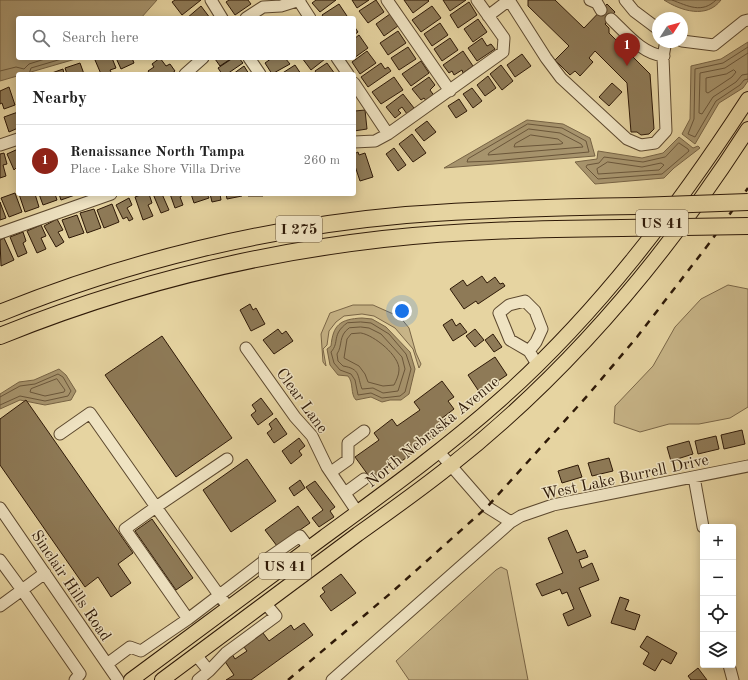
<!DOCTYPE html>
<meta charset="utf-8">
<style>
body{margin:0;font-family:"Old Standard TT",serif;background:#f2f2f2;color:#222}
.controls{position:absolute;right:12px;bottom:12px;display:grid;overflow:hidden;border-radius:4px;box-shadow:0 2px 10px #0003}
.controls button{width:36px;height:36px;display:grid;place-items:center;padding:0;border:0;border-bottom:1px solid #e0e0e0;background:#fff;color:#222;font:20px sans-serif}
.compass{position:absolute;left:652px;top:12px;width:36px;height:36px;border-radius:50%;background:#fff;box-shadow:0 2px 10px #0003;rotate:54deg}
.you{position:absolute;left:402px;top:311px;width:14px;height:14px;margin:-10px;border:3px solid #fff;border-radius:50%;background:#1a73e8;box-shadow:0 0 0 6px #1a73e833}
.badge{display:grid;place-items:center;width:26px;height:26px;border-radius:50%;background:#8f2418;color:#fff;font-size:13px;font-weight:700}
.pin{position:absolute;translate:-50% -33px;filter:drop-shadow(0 1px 2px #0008)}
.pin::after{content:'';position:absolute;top:21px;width:14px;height:12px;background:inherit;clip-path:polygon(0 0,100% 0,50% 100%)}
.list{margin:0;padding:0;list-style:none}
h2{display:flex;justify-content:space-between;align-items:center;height:52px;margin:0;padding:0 16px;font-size:17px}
h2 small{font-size:13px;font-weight:400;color:#767676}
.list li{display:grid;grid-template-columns:26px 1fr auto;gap:12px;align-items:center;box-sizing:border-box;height:72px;padding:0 16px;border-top:1px solid #e0e0e0}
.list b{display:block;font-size:15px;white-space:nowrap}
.list p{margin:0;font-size:13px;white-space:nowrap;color:#767676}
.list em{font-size:13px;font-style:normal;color:#767676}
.icon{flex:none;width:22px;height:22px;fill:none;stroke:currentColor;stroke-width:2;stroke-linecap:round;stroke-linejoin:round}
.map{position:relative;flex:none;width:748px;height:680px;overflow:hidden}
.search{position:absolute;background:#fff;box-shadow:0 2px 10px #0003;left:16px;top:16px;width:340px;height:44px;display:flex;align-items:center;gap:10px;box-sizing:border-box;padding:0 14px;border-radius:4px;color:#767676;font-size:15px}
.panel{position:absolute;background:#fff;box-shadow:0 2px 10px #0003;left:16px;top:72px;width:340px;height:124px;border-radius:4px}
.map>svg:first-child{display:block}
.green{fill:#c7b487;stroke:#7a6647}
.water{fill:#a7946d;stroke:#776344}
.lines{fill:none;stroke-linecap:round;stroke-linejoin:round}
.shore{stroke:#6a563a;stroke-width:1}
.building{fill:#8e7a57;stroke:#2e1907}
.minor-casing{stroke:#5c482e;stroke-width:13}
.major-casing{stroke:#2e1907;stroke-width:16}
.highway-casing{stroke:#2e1907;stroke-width:18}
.minor{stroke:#efe3c2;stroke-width:11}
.major{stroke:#e6d4a1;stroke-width:14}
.highway{stroke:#e6d4a1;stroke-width:16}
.rail{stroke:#2e1907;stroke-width:2.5;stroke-dasharray:7 7;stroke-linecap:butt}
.highway-bridge-casing{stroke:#2e1907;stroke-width:18;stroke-linecap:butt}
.highway-bridge{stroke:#e6d4a1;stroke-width:16}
.labels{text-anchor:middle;stroke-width:3;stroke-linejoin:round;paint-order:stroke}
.shield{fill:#efe3c2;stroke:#68563f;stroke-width:1}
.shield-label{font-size:15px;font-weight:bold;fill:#2e1907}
.street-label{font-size:16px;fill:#2e1907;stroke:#efe3c2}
</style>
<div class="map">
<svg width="748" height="680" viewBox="0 0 748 680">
<rect width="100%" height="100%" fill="#e6d4a1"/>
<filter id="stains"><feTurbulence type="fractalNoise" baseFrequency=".005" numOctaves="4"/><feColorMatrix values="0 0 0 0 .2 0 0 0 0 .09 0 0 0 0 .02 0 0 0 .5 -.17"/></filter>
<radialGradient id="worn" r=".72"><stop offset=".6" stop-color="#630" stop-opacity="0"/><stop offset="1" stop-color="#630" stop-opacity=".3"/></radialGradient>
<path class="green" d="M728 285 748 289V407L730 418 699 424H669L640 432 614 423 615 406 653 366 675 327 701 299Z
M353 305H373L400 317 409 328 416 353 421 364 419 368 413 349 395 328 374 316 362 314 344 316 336 322 329 331 327 345 323 349 326 366 323 362 321 334 330 313Z
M501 567 507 570 528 680H409L396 661 496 570Z"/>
<path class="water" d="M0 0H157L141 18H18V58H79L0 81Z
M664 0H721C707 19 681 11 664 0Z
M748 42V81L743 88 719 103 695 144 682 134 690 119 691 66 721 59Z
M527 120 563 124 590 138 595 156 444 168Z
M679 137 693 148 698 146 700 148 674 168 664 178 595 184 575 162 597 159 598 151 642 158 663 153Z
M362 318 372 319 386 327 410 352 415 369 409 394 401 400H390L382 402 371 397 356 400C350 394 354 383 348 376L338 375 330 365 327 349 331 346C333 325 340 319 362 318Z
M59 369 66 375 76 391 71 400 45 405 20 400 0 409V394L19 382 34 380Z"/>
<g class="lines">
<path class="shore" d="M672 0C688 6 702 14 716 0
M748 47 723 63 695 69 694 119 688 134 695 137 716 101 740 85 744 80 748 79
M748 53 725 68 700 73 699 113 702 114 713 97 736 82 742 75 748 74
M734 70 736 72 732 77 708 93 706 92V78L726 74Z
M0 71 16 67 24 69 29 64 48 58
M29 74 31 68 65 58
M528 124 562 128 586 141 589 152 493 161 467 162 468 159Z
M529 129 560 133 581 144 583 147 488 155 489 153Z
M531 135 558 139 563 143 561 144 514 147 515 144Z
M679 143 688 149 689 151 662 174 598 179 586 167 587 165 599 163 604 157 643 162 665 157Z
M608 162 642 167 661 163 664 165 659 170 598 174 597 169Z
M361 322 371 323 389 334 406 354 411 369 405 392 400 396 382 398 371 393 358 395 355 380 351 374 340 370 334 363 331 352C340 342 331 335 347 323Z
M361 327 369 328 381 334 402 357 405 369 398 391 383 393 373 388 362 389C357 376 361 369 343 366L338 361 337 354C343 345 338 336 349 328Z
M361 333C374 335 400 356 399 370 399 375 396 381 394 385L383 386 368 382 365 374 359 366 344 358 347 339 351 334Z
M57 379 65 390 64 392 45 396 30 392 31 389Z
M0 397 20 386 35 384 58 374 63 377 71 391 68 396 45 401 20 396 0 405"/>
</g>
<path class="building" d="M175 0H201L182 15 172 2Z
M229 0H248L251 4 235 15 226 2Z
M316 0H336L320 12 312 3Z
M352 0H369L357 8Z
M376 0 384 12 368 23 359 11Z
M404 0H428L429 1 413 13Z
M443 0H466L450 11Z
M528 0H555L584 28 607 4 615 12 605 24 609 28V33L650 74 654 129 649 134 641 135 637 132H631L627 83 595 51 589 58 593 62 580 76 575 71 570 75 555 60 569 46 528 6Z
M469 2 477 15 458 28 450 15Z
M339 4 347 16 344 18H324L322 15Z
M201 6 210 18H187Z
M432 6 441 18 421 32 412 20Z
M390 14 398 26 384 36 376 24Z
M478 19 487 32 473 42 464 29Z
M440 23 448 35 432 46 424 34Z
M354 26 358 32 354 35Z
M398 31 406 43 388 55 380 43Z
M359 35 368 48 354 58V39Z
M450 38 458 50 442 61 434 49Z
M482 38 487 46 491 44 495 49 477 61 468 48Z
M408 47 416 59 399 70 391 58Z
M367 51 376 63 360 74 352 62Z
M463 51 473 66 463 73 462 70 454 75 452 71 449 73 443 65Z
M522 54 531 66 515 77 507 65Z
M99 58H112L116 68 110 70 112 74H101L95 60Z
M116 58H132L134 63 121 69Z
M160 58 166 66 170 64 175 71 171 74H150L148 71 154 67 152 64Z
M216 58H228L229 60 220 66 215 59Z
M233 58H239L243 63 227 74H222L218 68Z
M272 58H285L290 64 272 74 265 63Z
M302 58H325V59L311 70Z
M421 61 429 73 411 86 402 74Z
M80 63 84 74H67L65 68Z
M327 63 335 74H317L315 71Z
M381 63 385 69 388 67 391 71 368 87 361 77Z
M295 65 301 74H281Z
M501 65 513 81 502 90 490 74Z
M244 66 249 74H233Z
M63 69 64 74H49Z
M488 76 496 88 485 96 477 85Z
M394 77 403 90 381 104 372 92Z
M429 77 435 85 430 90 435 97 427 102 424 98 421 100 412 89Z
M612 83 622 92 609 106 599 97Z
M9 87 15 105 4 109 2 103 0 104V91Z
M472 88 482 101 473 108 463 94Z
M403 94 414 108 407 114 402 107 398 110 401 113 395 118 386 107Z
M459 99 467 111 456 118 448 106Z
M365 110 367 129 354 131 355 111Z
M18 112V128L9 132 4 117Z
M427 121 436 132 424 141 415 130Z
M412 134 426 153 413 162 399 144Z
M394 148 406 165 398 171 386 154Z
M18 149V172L16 168 14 170 7 154Z
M358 152 359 155 365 153 373 177 360 181 354 163V154Z
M4 153 7 164 3 165 6 176 0 178V154Z
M15 193 22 212 9 217 1 198Z
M19 194H35L39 207 25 212Z
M39 194H55L57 200 43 205Z
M59 194H75V195L61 200Z
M143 194H149L152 203 148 205 153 216 143 220 135 197Z
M153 194H162L169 210 161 213Z
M170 194H185L180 197 183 205 175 208Z
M191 194H207L209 198 194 203Z
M210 194H220L221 200 212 202Z
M226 194H241L242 196 227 199Z
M248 194H263V196H248Z
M129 198 132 205 127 208 133 219 129 221 127 217 123 219 116 205Z
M0 202 6 218 0 220Z
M112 204 119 222 104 228 97 210Z
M94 209 101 228 87 233 80 213Z
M77 215 84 233 69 238 62 220Z
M57 219 63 230 58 232 64 242 56 247 44 226Z
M41 225 46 236 41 238 46 249 37 253 27 231Z
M23 232 26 241 23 243 27 253 18 257 10 237Z
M4 238 14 260 1 266 0 240Z
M482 276 487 283 495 277 500 284 503 283 505 286 478 304 476 301 464 309 450 289 463 280 467 286Z
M250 304 253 310 256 308 265 324 251 331 240 310Z
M452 319 456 326 460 323 467 332 453 341 443 325Z
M278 329 282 334 286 331 293 341 274 354 263 340Z
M475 329 484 340 475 347 466 336Z
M493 334 502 347 494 352 485 340Z
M162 336 232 438 176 477 105 375Z
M495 357 507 375 480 393 468 375Z
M442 381 454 397 448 401 454 409 441 419 447 428 399 463 394 456 388 460 391 464 371 479 355 457 379 440 374 433 392 419 397 426 420 410 414 402Z
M261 398 273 414 258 425 251 415 256 411 252 405Z
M26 400 133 553 118 564 131 583 111 597 98 577 85 587 0 465V419Z
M276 418 287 434 274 443 267 433 272 429 269 424Z
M742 430 745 444 724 449 721 435Z
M716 436 719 449 698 454 695 441Z
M299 438 305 446 299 451 302 455 291 464 282 451Z
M689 441 693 454 671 461 667 447Z
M609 458 613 471 592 476 588 463Z
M247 459 276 501 231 532 203 490Z
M578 465 582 477 562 483 558 471Z
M300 480 305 488 294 496 289 488Z
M315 481 335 507 330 511 334 517 319 527 312 518 323 510 306 487Z
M298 506 310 523 277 546 265 530Z
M152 519 193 578 176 590 135 531Z
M567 530 577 553 585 550 588 557 579 560 582 568 592 563 599 580 579 588 591 616 568 626 563 614 574 609 567 592 562 594 560 589 542 596 536 584 563 573 548 538Z
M341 574 356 593 331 611 320 596 325 592 322 588Z
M620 597 629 600 625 610 640 615 635 630 611 623Z
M304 623 313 635 251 680H226L234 675 224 660 232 654 235 659 247 651 244 647 263 633 269 641 291 625 294 630Z
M647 636 677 653 671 664 662 659 655 671 643 664 649 653 640 647Z
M698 668 707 680H691L688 676Z"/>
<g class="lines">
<g class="minor-casing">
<path id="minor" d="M211 0 222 18
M387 0 450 91
M509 0 546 58 561 78 627 139 641 145 655 143 666 131 663 57 665 46 667 42
M590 0 597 3 601 10
M625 0 634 11 658 29
M299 1 310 18
M488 16 509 0
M246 18 263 7 281 6 300 0
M611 19C626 33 642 54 664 56
M682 41 714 45 744 21 748 20
M249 58 260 74
M337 58 348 74
M185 74 203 58
M354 83 388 134
M354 142 375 141 388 134 503 52 504 38 477 0
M0 145 18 139
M0 233 111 194
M246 348 295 417 312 436 327 467 358 513
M529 351 536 342 542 329 535 311 525 301 509 305 499 313 510 340 529 351 537 364
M60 434 90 413 156 507 227 459
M439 452 487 507 511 522 521 516 553 505 748 466
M331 472 348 460V443L364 431
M694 477 703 527
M345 493 364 479
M0 508 118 680
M0 560 22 590 45 573
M264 561 300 536 309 548
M0 606 22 590 80 674 75 680
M229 608 219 595 156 507 125 529 188 619 264 561 273 575
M196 655 209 671
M107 664 130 647 141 651 188 619
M729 665 733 680
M198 680 209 671 226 653 276 616 265 603
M332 680 511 522"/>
</g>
<g class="major-casing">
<path id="major" d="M131 680C196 632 260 584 324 537 384 493 445 449 500 400 598 313 677 208 748 99
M162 680C227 631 293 583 358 534 389 512 420 490 450 466 567 374 667 255 748 129"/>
</g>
<g class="highway-casing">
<path id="highway" d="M0 313C128 261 268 227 406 215 483 209 560 207 637 206
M0 336C123 286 251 254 383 239 462 230 542 229 622 228"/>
</g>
<use href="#minor" class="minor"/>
<use href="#major" class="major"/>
<use href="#highway" class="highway"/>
<path class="rail" d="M288 680 392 592 487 507 588 395 637 337 711 241 748 188"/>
<g class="highway-bridge-casing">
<path id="highway-bridge" d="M637 206 748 202
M622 228 748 226"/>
</g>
<use href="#highway-bridge" class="highway-bridge"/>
</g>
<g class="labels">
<g class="shield">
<rect x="636" y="210" width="52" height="26" rx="3"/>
<rect x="276" y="216" width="46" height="26" rx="3"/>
<rect x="259" y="553" width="52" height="26" rx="3"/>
</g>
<g class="shield-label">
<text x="662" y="228">US 41</text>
<text x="299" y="234">I 275</text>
<text x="285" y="571">US 41</text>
</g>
<g class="street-label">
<text transform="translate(303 400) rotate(54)" y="6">Clear Lane</text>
<text transform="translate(432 431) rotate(-39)" y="6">North Nebraska Avenue</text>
<text transform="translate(625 476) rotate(-12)" y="6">West Lake Burrell Drive</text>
<text transform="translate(72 585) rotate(56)" y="6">Sinclair Hills Road</text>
</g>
</g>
<rect width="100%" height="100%" filter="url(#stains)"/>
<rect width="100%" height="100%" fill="url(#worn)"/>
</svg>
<div class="controls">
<button>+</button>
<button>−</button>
<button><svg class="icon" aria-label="locate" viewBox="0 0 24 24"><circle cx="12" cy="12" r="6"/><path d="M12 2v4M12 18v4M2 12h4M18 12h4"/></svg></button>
<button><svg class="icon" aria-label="layers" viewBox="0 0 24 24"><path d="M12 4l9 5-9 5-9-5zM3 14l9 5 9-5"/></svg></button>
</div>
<svg class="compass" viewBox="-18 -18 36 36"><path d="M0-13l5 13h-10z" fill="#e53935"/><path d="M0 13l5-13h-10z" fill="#767676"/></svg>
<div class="you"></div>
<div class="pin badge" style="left:627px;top:66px">1</div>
<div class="search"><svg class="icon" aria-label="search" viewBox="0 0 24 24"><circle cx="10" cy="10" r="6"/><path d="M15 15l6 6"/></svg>Search here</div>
<section class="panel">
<h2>Nearby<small></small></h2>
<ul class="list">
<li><span class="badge">1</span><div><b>Renaissance North Tampa</b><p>Place · Lake Shore Villa Drive</p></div><em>260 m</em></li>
</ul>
</section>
</div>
